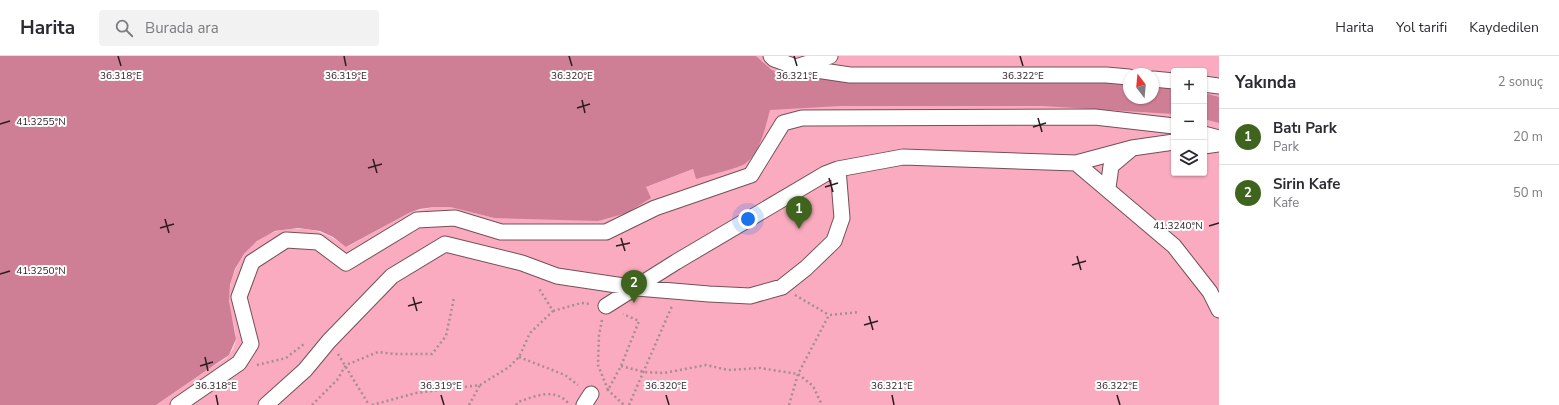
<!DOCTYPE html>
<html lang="tr">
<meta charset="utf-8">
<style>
body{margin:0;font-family:"Nunito Sans",sans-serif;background:#f2f2f3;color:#2b2b33}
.controls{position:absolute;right:12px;top:12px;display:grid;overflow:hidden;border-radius:4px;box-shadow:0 1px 3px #0004}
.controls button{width:36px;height:36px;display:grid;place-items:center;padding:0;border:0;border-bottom:1px solid #e1e1e2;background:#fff;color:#2b2b33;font:20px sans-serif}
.compass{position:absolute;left:1123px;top:12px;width:36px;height:36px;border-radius:50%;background:#fff;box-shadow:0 1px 3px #0004;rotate:344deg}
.you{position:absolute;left:748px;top:163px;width:14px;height:14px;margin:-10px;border:3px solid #fff;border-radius:50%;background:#1a73e8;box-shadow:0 0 0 6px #1a73e833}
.badge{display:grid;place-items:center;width:26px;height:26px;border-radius:50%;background:#3f641d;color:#fff;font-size:13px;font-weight:700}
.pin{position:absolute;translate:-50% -33px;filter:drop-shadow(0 1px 2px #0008)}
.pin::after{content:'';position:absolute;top:21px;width:14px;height:12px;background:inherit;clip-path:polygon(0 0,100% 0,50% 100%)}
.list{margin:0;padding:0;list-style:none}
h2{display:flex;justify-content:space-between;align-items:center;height:52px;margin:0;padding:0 16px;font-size:17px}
h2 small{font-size:13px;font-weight:400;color:#7c7c81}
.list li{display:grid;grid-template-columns:26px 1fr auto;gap:12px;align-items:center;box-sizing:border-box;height:56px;padding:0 16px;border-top:1px solid #e1e1e2}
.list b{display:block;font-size:15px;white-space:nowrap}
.list p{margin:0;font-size:13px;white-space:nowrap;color:#7c7c81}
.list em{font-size:13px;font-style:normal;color:#7c7c81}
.icon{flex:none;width:22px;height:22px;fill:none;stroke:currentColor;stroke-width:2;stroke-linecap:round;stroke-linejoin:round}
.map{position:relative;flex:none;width:1219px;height:349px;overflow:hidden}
header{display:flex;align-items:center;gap:24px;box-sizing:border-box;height:56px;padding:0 20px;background:#fff;border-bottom:1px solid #e1e1e2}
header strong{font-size:19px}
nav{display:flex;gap:22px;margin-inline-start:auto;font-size:14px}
.search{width:280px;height:36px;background:#f2f2f3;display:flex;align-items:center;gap:10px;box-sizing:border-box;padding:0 14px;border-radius:4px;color:#7c7c81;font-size:15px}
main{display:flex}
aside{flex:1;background:#fff}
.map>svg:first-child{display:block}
.green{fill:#faabbf;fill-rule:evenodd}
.water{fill:#cf7f95}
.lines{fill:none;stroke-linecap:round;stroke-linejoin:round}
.street-casing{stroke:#725159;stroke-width:17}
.path{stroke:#a58d92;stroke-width:2.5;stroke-dasharray:2 3;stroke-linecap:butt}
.street{stroke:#fff;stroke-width:15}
.ticks{fill:none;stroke:#2b1d21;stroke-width:1.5}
.ticks-label{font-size:10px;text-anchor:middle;fill:#2b1d21;stroke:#fff;stroke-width:4;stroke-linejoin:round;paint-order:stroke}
</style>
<header>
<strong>Harita</strong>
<div class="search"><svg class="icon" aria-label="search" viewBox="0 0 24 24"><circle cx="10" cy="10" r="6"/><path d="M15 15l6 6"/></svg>Burada ara</div>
<nav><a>Harita</a><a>Yol tarifi</a><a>Kaydedilen</a></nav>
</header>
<main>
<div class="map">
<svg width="1219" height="349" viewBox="0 0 1219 349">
<rect width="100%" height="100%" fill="#fcdce3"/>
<path class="green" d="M756 0H1219V349H156C175 336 193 324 212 311 217 308 225 304 229 299 244 281 229 263 229 244 229 213 250 180 282 174 309 170 324 175 347 191L409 157 434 151H450L494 162 646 131 693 113 696 122 772 14ZM1174 15H1204V117H1174ZM1129 18H1153V42H1129Z"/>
<path class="water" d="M0 0H756L772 14 787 21 954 27 1104 25 1129 28V42H1153V30L1174 33V58L1042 50H840L770 54C765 72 761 95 746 107 741 112 705 120 696 123L693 113 646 131 651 142 627 157 598 165 494 162 450 151H434L420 153 409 157 346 191 333 181 320 175 298 172 275 175 257 185 244 198 235 213 230 229 229 245 236 283 229 299 156 349H0Z
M1204 37 1219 41V67L1204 63Z"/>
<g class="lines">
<g class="street-casing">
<path id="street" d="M771 0 774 3 796 11 830 0
M796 11 850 19H1106L1129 21
M1153 23 1174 25
M1204 28 1219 30
M1204 78 1219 82
M1204 90 1219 88
M1076 107 1132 92 1174 86
M1108 132 1111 110 1130 94
M606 250 676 206 825 118 838 113 903 101 1076 107 1174 190 1210 236 1219 254
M178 349 239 307 251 288 239 241 252 206 286 184 318 186 346 207 417 164 455 162 501 176H606L655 152 751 119 783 67 802 62 1095 61 1174 70
M266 349 305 314 329 285 392 220 445 188 522 207 557 220 637 232 709 238 750 240 782 231 806 212 834 185 842 162 838 113
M584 349 591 338"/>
</g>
<path class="path" d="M795 239 829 259
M553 255 581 247 591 248
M602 264 599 279 598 309 608 334 621 310 639 265 623 258
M338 298 369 349
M519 301 565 319 578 329
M257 309 286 302 304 288
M621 310 644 316 664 317 706 309 728 314 760 312 798 318 813 330 821 347
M608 335V334L624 349
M312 349 337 324 346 309 378 296 395 298H432L446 280 454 242
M372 349 416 337 480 329 509 311 519 301 530 277 553 255 538 231
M469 349 480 329
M516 349 518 346C536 340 555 331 569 348
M629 349 672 250
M789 349 798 318 829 259 859 256"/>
<use href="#street" class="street"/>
</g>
<path class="ticks" d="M118 0 121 10M344 0 346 10M569 0 572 10M794 0 797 10M1020 0 1023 10M582 44 585 57M577 52 590 48M1038 62 1042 76M0 68 10 65M1033 71 1046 67M373 103 377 117M368 112 382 108M829 122 833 136M825 131 838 127M165 163 169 177M1209 170 1219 167M160 172 174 168M621 182 625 195M616 190 630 187M1077 200 1081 214M1072 209 1086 205M0 218 10 215M413 241 417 255M408 250 422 246M869 260 873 274M864 269 878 265M205 301 208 315M200 310 213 306M216 339 218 349M441 339 444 349M666 339 669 349M892 339 894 349M1117 339 1120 349"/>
<g class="ticks-label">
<text x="121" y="23">36.318°E</text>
<text x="346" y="23">36.319°E</text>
<text x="572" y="23">36.320°E</text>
<text x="797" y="23">36.321°E</text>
<text x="1023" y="23">36.322°E</text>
<text x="41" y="69">41.3255°N</text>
<text x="1178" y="173">41.3240°N</text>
<text x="41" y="218">41.3250°N</text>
<text x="216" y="333">36.318°E</text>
<text x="441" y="333">36.319°E</text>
<text x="666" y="333">36.320°E</text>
<text x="892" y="333">36.321°E</text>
<text x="1117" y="333">36.322°E</text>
</g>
</svg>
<div class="controls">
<button>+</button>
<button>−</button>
<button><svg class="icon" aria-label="layers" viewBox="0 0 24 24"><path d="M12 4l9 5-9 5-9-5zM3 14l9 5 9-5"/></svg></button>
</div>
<svg class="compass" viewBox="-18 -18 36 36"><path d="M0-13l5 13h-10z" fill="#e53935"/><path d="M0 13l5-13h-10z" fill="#7c7c81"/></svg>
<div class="you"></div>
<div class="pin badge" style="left:799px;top:173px">1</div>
<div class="pin badge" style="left:634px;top:247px">2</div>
</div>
<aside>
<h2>Yakında<small>2 sonuç</small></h2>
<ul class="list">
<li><span class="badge">1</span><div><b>Batı Park</b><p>Park</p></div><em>20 m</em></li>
<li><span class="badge">2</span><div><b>Sirin Kafe</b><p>Kafe</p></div><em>50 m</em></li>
</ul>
</aside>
</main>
